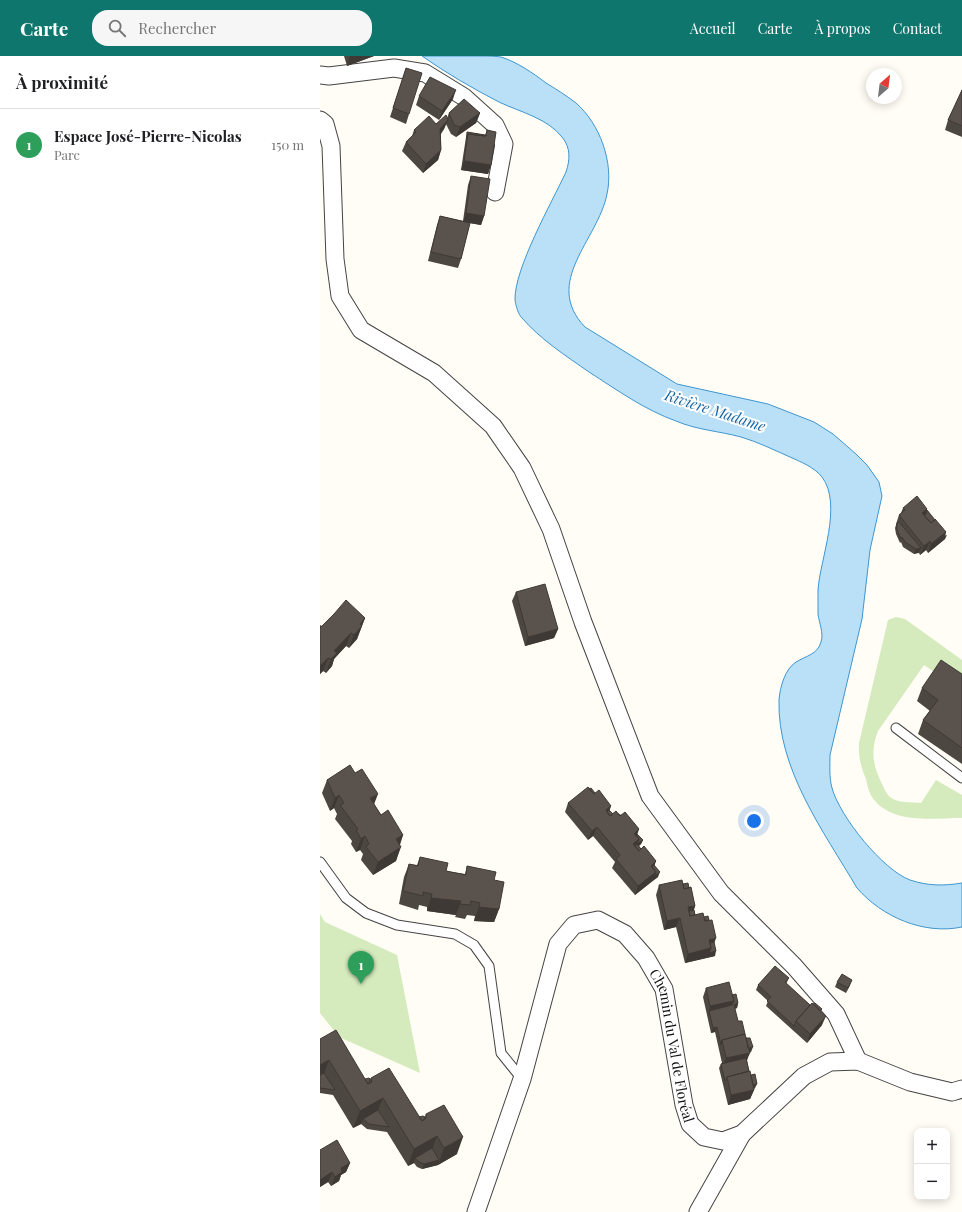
<!DOCTYPE html>
<html lang="fr">
<meta charset="utf-8">
<style>
body{margin:0;font-family:"Playfair Display",serif;background:#f6f6f6;color:#202124}
.controls{position:absolute;right:12px;bottom:12px;display:grid;overflow:hidden;border-radius:8px;box-shadow:0 2px 10px #0003}
.controls button{width:36px;height:36px;display:grid;place-items:center;padding:0;border:0;border-bottom:1px solid #e0e0e0;background:#fff;color:#202124;font:20px sans-serif}
.compass{position:absolute;left:546px;top:12px;width:36px;height:36px;border-radius:50%;background:#fff;box-shadow:0 2px 10px #0003;rotate:28deg}
.you{position:absolute;left:434px;top:765px;width:14px;height:14px;margin:-10px;border:3px solid #fff;border-radius:50%;background:#1a73e8;box-shadow:0 0 0 6px #1a73e833}
.badge{display:grid;place-items:center;width:26px;height:26px;border-radius:50%;background:#0f766e;color:#fff;font-size:13px;font-weight:700}
.pin{position:absolute;translate:-50% -33px;filter:drop-shadow(0 1px 2px #0008)}
.pin::after{content:'';position:absolute;top:21px;width:14px;height:12px;background:inherit;clip-path:polygon(0 0,100% 0,50% 100%)}
.list{margin:0;padding:0;list-style:none}
h2{display:flex;justify-content:space-between;align-items:center;height:52px;margin:0;padding:0 16px;font-size:17px}
h2 small{font-size:13px;font-weight:400;color:#757577}
.list li{display:grid;grid-template-columns:26px 1fr auto;gap:12px;align-items:center;box-sizing:border-box;height:72px;padding:0 16px;border-top:1px solid #e0e0e0}
.list b{display:block;font-size:15px;white-space:nowrap}
.list p{margin:0;font-size:13px;white-space:nowrap;color:#757577}
.list em{font-size:13px;font-style:normal;color:#757577}
.icon{flex:none;width:22px;height:22px;fill:none;stroke:currentColor;stroke-width:2;stroke-linecap:round;stroke-linejoin:round}
.map{position:relative;flex:none;width:642px;height:1156px;overflow:hidden}
header{display:flex;align-items:center;gap:24px;box-sizing:border-box;height:56px;padding:0 20px;background:#0f766e;color:#fff}
header strong{font-size:19px}
nav{display:flex;gap:22px;margin-inline-start:auto;font-size:14px}
.search{width:280px;height:36px;background:#f6f6f6;display:flex;align-items:center;gap:10px;box-sizing:border-box;padding:0 14px;border-radius:16px;color:#757577;font-size:15px}
main{display:flex}
aside{flex:1;background:#fff}
.map>svg:first-child{display:block}
.green{fill:#d5ebbd}
.water{fill:#b9e0f7;stroke:#3f96cf}
.lines{fill:none;stroke-linecap:round;stroke-linejoin:round}
.lane-casing{stroke:#444;stroke-width:11}
.street-casing{stroke:#444;stroke-width:19}
.lane{stroke:#fff;stroke-width:9}
.street{stroke:#fff;stroke-width:17}
.wall{fill:#4d4742}
.shaded-wall{fill:#3f3936}
.building{fill:#5a524d;stroke:#3f3936}
.labels{text-anchor:middle;stroke-width:4;stroke-linejoin:round;paint-order:stroke}
.street-label{font-size:14px;fill:#111;stroke:#fff}
.water-label{font-size:15px;font-style:italic;fill:#1768a6;stroke:#fff}
</style>
<header>
<strong>Carte</strong>
<div class="search"><svg class="icon" aria-label="search" viewBox="0 0 24 24"><circle cx="10" cy="10" r="6"/><path d="M15 15l6 6"/></svg>Rechercher</div>
<nav><a>Accueil</a><a>Carte</a><a>À propos</a><a>Contact</a></nav>
</header>
<main>
<aside>
<h2>À proximité<small></small></h2>
<ul class="list">
<li><span class="badge" style="background:#2e9e5b">1</span><div><b>Espace José-Pierre-Nicolas</b><p>Parc</p></div><em>150 m</em></li>
</ul>
</aside>
<div class="map">
<svg width="642" height="1156" viewBox="0 0 642 1156">
<rect width="100%" height="100%" fill="#fffdf5"/>
<path class="green" d="M576 561 585 563 642 604V635L604 609 558 675C550 695 553 710 562 728 565 734 567 740 573 743 581 747 592 746 601 747L616 724 642 739V762C613 762 571 769 552 741 549 736 547 729 546 723 541 711 538 700 539 687L568 564Z
M0 858 5 866 77 899 100 1017 19 981 0 957Z"/>
<path class="water" d="M102 0C122 0 141 0 160 0 166 0 175 0 181 1 197 6 213 17 226 27 236 33 247 40 256 47 280 68 294 107 287 138 278 184 222 226 265 271L357 328 448 348 494 366 513 378 536 398 547 409 559 426 562 440 550 494 542 563 510 699C510 710 509 721 512 732 520 761 563 814 590 824 608 830 624 830 642 827V871C604 879 562 861 537 832 504 776 457 713 459 644 460 631 465 613 476 606 486 600 498 598 501 586 504 577 499 567 498 558 498 550 498 541 498 534 500 503 523 449 502 421 494 411 481 406 470 401 454 394 438 386 421 381 399 375 377 374 356 365 325 354 297 334 269 316 246 300 220 283 202 262 198 258 196 250 195 244 194 213 232 146 246 116 250 104 251 92 242 81 227 62 200 56 179 46 152 32 126 17 102 0Z"/>
<g class="lines">
<g class="lane-casing">
<path id="lane" d="M576 672 642 722
M0 806 26 842 46 857 77 869 135 878 154 889 169 910 181 997 202 1023"/>
</g>
<g class="street-casing">
<g id="street">
<path d="M0 19 9 20 74 12 105 17 144 41 175 69 184 88 175 136"/>
<path d="M0 64 5 68 11 90 15 203 20 240 41 274 114 317 173 370 202 412 231 473 263 566 330 740 401 837 474 910 516 958 538 1005"/>
<path id="s1" d="M156 1156 202 1023 238 888 254 869 278 864 305 878 326 902 344 933 364 1049 370 1068 384 1081 403 1085 422 1078 484 1020 510 1006 538 1005 590 1026 632 1036 642 1033"/>
<path d="M378 1156 422 1078"/>
</g>
</g>
<use href="#lane" class="lane"/>
<use href="#street" class="street"/>
</g>
<path class="wall" d="M24 0H54L27 10Z
M86 12 89 58 86 68 70 61Z
M642 34V81L625 74 628 64Z
M99 40 133 43 119 64 96 49Z
M129 57H160L156 67 136 81 131 78 126 68 124 73 121 78V94L118 104 103 117 82 95 86 86 92 80 94 74 116 68 127 62Z
M167 74 171 109 168 118 141 114 146 81 147 76 165 79Z
M151 120 164 160 161 169 150 167 141 203 138 212 108 205 117 169 120 160 143 165 148 129Z
M583 452 607 453V454L615 464 626 476 625 483 608 497 606 494 600 499 599 497 594 498 583 491 581 486 580 487 576 478 575 472 576 469V468L579 459 581 457Z
M196 536 238 573 234 582 205 590 192 545Z
M45 562 37 583 29 592 26 590 14 603 12 610 6 617 3 615 0 618V569L2 570Z
M642 618V708L598 678 603 664 610 655 597 645 602 632Z
M7 724 54 748 61 759 83 779 80 789 76 805 53 819 41 804 43 798 40 794 36 796 31 788 32 785 15 763 17 758 14 752 10 755 2 737Z
M269 733 275 737 291 750 289 754 293 758 298 757 301 759 319 773 317 778 323 784 321 788 319 790 321 793 336 805 334 809 338 821 315 839 292 812 295 806 273 780 268 784 245 756 248 747Z
M100 801 126 815 145 818 147 810 174 824 179 853 174 866 154 865 155 860 147 859 145 863 135 861 136 859 107 855V851L99 849 98 854 79 848 84 821 89 808 97 809Z
M363 828 369 832 375 850 374 854 375 859 384 861 394 886 395 900 365 907 356 871 344 874 336 839 339 829Z
M469 922 466 928 490 949 501 956 502 969 487 987 446 950 448 945 436 934 438 929Z
M517 926 530 929 526 937 515 931Z
M386 932 412 939 418 947 417 952 415 953 418 965 426 982 431 996H429L427 1005 429 1015 435 1032 434 1033V1034L430 1043 408 1049 399 1012 401 1008 402 1007 395 976 391 977 383 941Z
M0 983 45 1023H50L51 1022 99 1061H105L106 1058 137 1098 118 1109 102 1113 97 1111 94 1107 88 1110 67 1076 47 1073 41 1068 33 1072 13 1039 0 1037Z
M0 1094 30 1107 26 1116 21 1119 19 1125 11 1130 8 1126 0 1131Z"/>
<path class="shaded-wall" d="M30 0H54L27 10Z
M136 34 133 43 119 64 122 55Z
M160 57 156 67 136 81 140 71Z
M128 64 124 73 117 82 120 73Z
M121 94 118 104 103 117 106 108Z
M144 105 171 109 168 118 141 114Z
M146 157 164 160 161 169 143 166Z
M607 453 604 462 602 457Z
M626 476 624 480 627 479 625 483 608 497 611 488Z
M610 485 606 494 600 499 604 490Z
M601 492 599 496 594 498 596 493Z
M45 562 37 583 29 592 34 579 40 568Z
M238 573 234 582 205 590 208 581Z
M31 577 26 590 14 603 12 610 6 617 14 595Z
M8 602 3 615 0 618V610Z
M58 738 53 751 50 742Z
M19 739 14 752 10 755 15 742Z
M291 750 288 759 286 754Z
M277 771 273 780 268 784 272 775Z
M319 773 316 782 314 778Z
M83 779 78 792 76 783Z
M45 780 40 794 36 796 41 783Z
M319 783 323 784 321 788 313 795V788Z
M81 791 76 805 53 819 58 806Z
M336 805 333 814 331 810Z
M336 816 332 825 315 839 318 830Z
M340 816 338 821 332 825 334 820Z
M111 842 141 845 136 859 107 855Z
M375 850 372 859 368 860V851Z
M159 851 179 853 174 866 154 865Z
M360 862 356 871 344 874 347 865Z
M396 882 393 891 388 892 389 884Z
M391 892 396 895 395 900 365 907 368 898Z
M532 924 530 929 526 937 528 932Z
M414 945 410 954 389 955 390 950Z
M418 947 417 952 413 953 414 949Z
M506 960 502 969 487 987 490 978Z
M397 971 395 976 391 977 393 972Z
M433 991 431 996 424 997 426 993Z
M430 997 426 1006 403 1011 406 1002Z
M9 1004 3 1021 0 1023V1009Z
M437 1028 435 1032 429 1034 430 1029Z
M434 1034 430 1043 408 1049 411 1039Z
M63 1042 56 1059 43 1063 41 1068 33 1072 40 1055Z
M117 1080 111 1097 95 1102 94 1107 88 1110 94 1093Z
M143 1081 137 1098 118 1109 124 1092Z
M119 1104 118 1109 102 1113 104 1108Z
M30 1107 26 1116 21 1119 19 1125 11 1130 15 1121 21 1112Z
M12 1116 8 1126 0 1131V1124Z"/>
<path class="building" d="M86 12 102 17 89 58 73 52Z
M110 21 136 34 122 55 99 40Z
M642 34V70L628 64Z
M144 43 160 57 140 71 134 69 129 57Z
M126 59 128 64 120 73 121 94 106 108 86 86 96 76 94 74 109 60 116 68Z
M167 74 176 76 171 109 144 105 148 78 166 80Z
M147 76 165 79V80L148 78 147 82Z
M151 120 170 123 164 160 146 157Z
M120 160 150 167 141 203 111 196Z
M597 440 607 453 602 457 611 467 615 463 626 476 611 488 610 485 604 490 579 459 585 454 583 452Z
M607 454 615 464 611 467 604 459 606 458Z
M579 466 601 492 596 493 585 486 582 481 581 483 577 474V467Z
M225 528 238 573 208 581 196 536Z
M26 544 45 562 40 568 42 570 34 579 31 577 14 595 17 597 11 603 8 602 0 610V572L14 558Z
M621 604 642 618V692L603 664 618 644 602 632Z
M30 709 35 717 42 713 58 738 50 742 61 759 68 754 83 779 76 783 81 791 58 806 46 791 49 788 45 780 41 783 36 774 38 773 20 749 24 747 19 739 15 742 7 724Z
M268 731 274 738 279 734 291 750 286 754 290 760 296 755 300 760 305 756 319 773 314 778 319 783 313 788 319 795 324 790 336 805 331 810 336 816 318 830 296 803 300 799 277 771 272 775 248 747Z
M271 732 275 737 274 738 269 733Z
M289 754 293 758 290 760 287 756Z
M317 778 323 784 317 788 319 783 316 779Z
M317 788 321 793 319 795 315 790Z
M100 801 128 807 126 815 146 819 147 810 176 816 174 824 184 826 179 853 159 851 160 847 151 845 150 849 140 848 141 845 111 842 112 838 103 836V840L83 835 89 808 98 810Z
M334 809 340 816 334 820 336 816 332 811Z
M362 824 364 833 371 831 375 850 368 851 370 860 383 857 385 865 392 864 396 882 389 884 391 892 368 898 360 862 347 865 339 829Z
M368 827 369 832 364 833 363 828Z
M374 854 375 859 370 860 369 855Z
M388 860 389 864 385 865 384 861Z
M394 886 396 895 389 897 391 892 390 887Z
M455 910 469 922 465 926 490 949 476 965 474 970 447 945 451 941 438 929Z
M522 918 532 924 528 932 517 926Z
M409 926 414 945 390 950 386 932Z
M416 938 418 947 414 949 418 965H422L425 978 402 984 401 989 397 971 393 972 389 955 412 949 414 945 412 939Z
M492 947 506 960 490 978 476 965Z
M495 947 502 953 500 955 493 948Z
M16 974 48 1028 52 1026 51 1022 69 1012 102 1065 106 1062V1058L124 1049 143 1081 124 1092 117 1080 94 1093 63 1042 40 1055 9 1004 0 1009V983Z
M425 978 430 997 406 1002 402 984Z
M426 982H430L433 991 428 992Z
M426 1002 429 1015 407 1021 405 1025 401 1008Z
M430 1015 434 1034 411 1039 407 1021Z
M4 1017 15 1034 0 1032V1019Z
M435 1018 437 1028 433 1029 431 1019Z
M49 1022 50 1023 49 1027 48 1028 45 1023Z
M58 1054 69 1071 49 1068 43 1063Z
M103 1060 105 1061V1063L102 1065 99 1061Z
M17 1084 30 1107 21 1112 22 1116 15 1121 12 1116 0 1124V1094Z
M112 1092 119 1104 104 1108 99 1106 95 1102Z"/>
<g class="labels">
<g class="street-label">
<text dy="5" stroke="none"><textPath href="#s1" startOffset="485">Chemin du Val de Floréal</textPath></text>
</g>
<g class="water-label">
<text transform="translate(395 355) rotate(18)" y="5">Rivière Madame</text>
</g>
</g>
</svg>
<div class="controls">
<button>+</button>
<button>−</button>
</div>
<svg class="compass" viewBox="-18 -18 36 36"><path d="M0-13l5 13h-10z" fill="#e53935"/><path d="M0 13l5-13h-10z" fill="#757577"/></svg>
<div class="you"></div>
<div class="pin badge" style="left:41px;top:928px;background:#2e9e5b">1</div>
</div>
</main>
